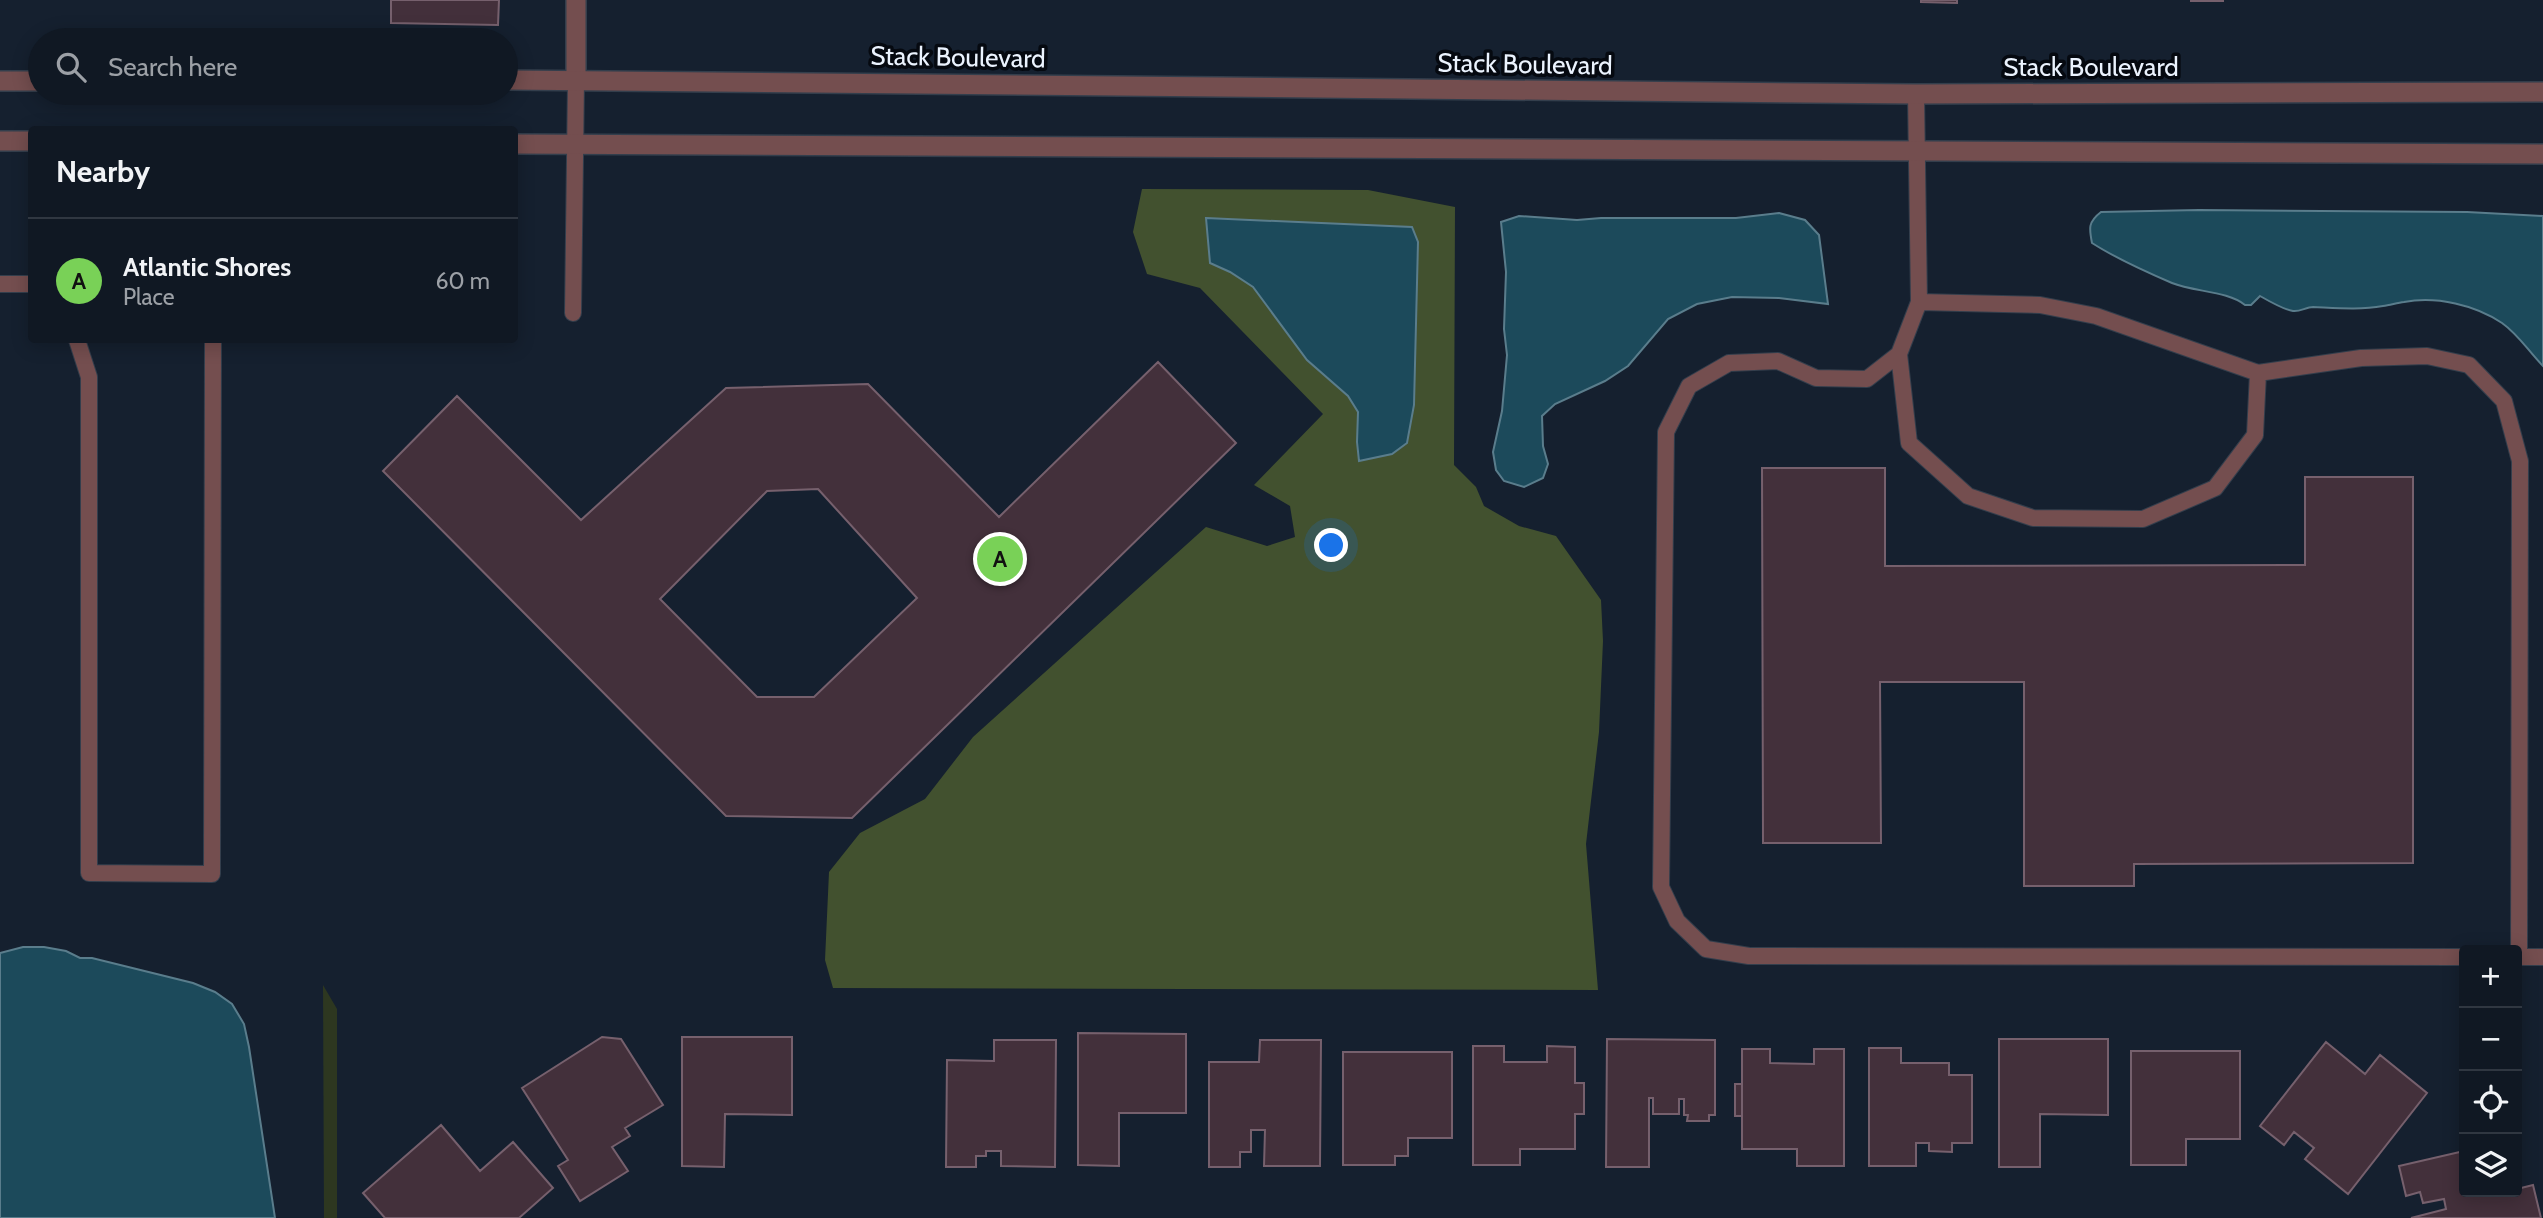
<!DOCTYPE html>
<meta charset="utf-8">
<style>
body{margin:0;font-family:Cabin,sans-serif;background:#1e2530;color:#f1f3f6}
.controls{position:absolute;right:21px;bottom:21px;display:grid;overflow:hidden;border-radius:7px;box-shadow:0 4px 18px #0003}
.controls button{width:63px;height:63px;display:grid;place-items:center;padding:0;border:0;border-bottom:2px solid #303741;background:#101823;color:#f1f3f6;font:35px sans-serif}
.you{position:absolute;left:1332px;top:546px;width:24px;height:24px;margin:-18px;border:5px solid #fff;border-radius:50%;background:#1a73e8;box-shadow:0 0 0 10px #1a73e833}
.badge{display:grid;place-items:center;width:46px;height:46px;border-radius:50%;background:#79d157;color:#111;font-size:23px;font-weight:700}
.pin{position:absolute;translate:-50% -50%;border:4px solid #fff;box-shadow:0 2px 7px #0006}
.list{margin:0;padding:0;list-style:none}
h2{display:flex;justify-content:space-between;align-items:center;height:91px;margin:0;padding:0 28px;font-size:30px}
h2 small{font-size:23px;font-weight:400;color:#9ca0a6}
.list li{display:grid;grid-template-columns:46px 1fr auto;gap:21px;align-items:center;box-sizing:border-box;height:126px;padding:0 28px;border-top:2px solid #303741}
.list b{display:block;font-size:26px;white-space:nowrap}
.list p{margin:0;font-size:23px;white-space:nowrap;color:#9ca0a6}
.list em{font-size:23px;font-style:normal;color:#9ca0a6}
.icon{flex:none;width:38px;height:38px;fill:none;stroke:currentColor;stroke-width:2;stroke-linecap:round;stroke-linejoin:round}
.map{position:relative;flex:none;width:2543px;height:1218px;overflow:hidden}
.search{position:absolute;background:#101823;box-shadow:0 4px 18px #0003;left:28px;top:28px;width:490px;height:77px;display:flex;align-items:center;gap:18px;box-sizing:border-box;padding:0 24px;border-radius:38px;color:#9ca0a6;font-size:26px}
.panel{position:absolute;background:#101823;box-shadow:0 4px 18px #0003;left:28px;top:126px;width:490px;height:217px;border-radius:7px}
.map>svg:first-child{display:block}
.green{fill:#2d3720}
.forest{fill:#42512f;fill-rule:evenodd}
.water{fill:#1c4a5b;stroke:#5a7d8c;stroke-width:2}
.building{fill:#43303b;stroke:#76606d;stroke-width:2;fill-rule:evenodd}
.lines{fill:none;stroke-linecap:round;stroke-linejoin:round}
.service-casing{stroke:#333e4c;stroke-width:18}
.minor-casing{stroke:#333e4c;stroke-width:22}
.tertiary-casing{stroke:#333e4c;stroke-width:22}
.service{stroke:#744e4f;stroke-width:16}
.minor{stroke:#744e4f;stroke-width:19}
.tertiary{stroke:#744e4f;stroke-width:19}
.labels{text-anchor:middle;stroke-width:7;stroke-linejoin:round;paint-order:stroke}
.street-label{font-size:26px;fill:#ebf3fe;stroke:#050910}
</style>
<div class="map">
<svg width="2543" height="1218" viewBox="0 0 2543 1218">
<rect width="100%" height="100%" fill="#15202f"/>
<path class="green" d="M323 985 337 1009V1218H324Z"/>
<path class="forest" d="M1142 189 1368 190 1455 207 1454 465 1476 487 1484 506 1519 526 1556 536 1601 600 1603 641 1599 732 1586 844 1598 990 833 988 825 960 829 872 860 833 925 799 973 737 1206 527 1267 546 1295 537 1290 506 1254 485 1323 414 1200 288 1147 274 1133 232ZM1412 227 1418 243 1414 405 1357 442 1358 412 1348 396 1307 360 1253 287 1230 272 1210 263Z"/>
<path class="water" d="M2199 210 2467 212 2543 216V366C2529 352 2519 335 2502 323 2475 305 2437 296 2404 302 2397 303 2390 305 2383 306 2360 310 2337 308 2313 307 2306 307 2300 312 2293 311 2285 310 2267 300 2260 296L2251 305H2245C2228 291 2194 292 2172 283 2144 271 2117 259 2092 243 2089 228 2088 222 2101 212Z
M1779 213 1805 220 1819 235 1828 304 1779 298 1732 297 1697 304 1668 319 1628 366 1605 381 1555 404 1542 416 1543 446 1548 464 1543 478 1524 487 1504 481 1496 470 1493 452 1502 411 1507 355 1504 329 1506 272 1501 222 1519 216 1577 220 1601 218H1736Z
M1206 218 1412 227 1418 242 1414 405 1407 443 1392 454 1359 461 1357 442 1358 412 1348 396 1307 360 1253 287 1230 272 1210 263Z
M23 947H44L66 951 80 958H92L193 983 215 992 232 1004 244 1024 249 1047 275 1218H0V953Z"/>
<path class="building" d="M391 0H499L498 25 391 23Z
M1921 0H1957V3L1921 2Z
M2191 0H2223V1H2191Z
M1158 362 1236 443 852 818 726 816 383 471 457 396 581 520 726 388 868 384 999 517ZM818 489 917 598 814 697H757L660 599 767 491Z
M1762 468H1885V566L2305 565V477H2413V863L2134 864V886H2024V682H1880L1881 843H1763Z
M1078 1033 1186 1034V1113H1119V1166L1078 1165Z
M602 1037 621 1039 663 1105 625 1128 630 1136 612 1147 628 1171 580 1201 558 1166 568 1160 522 1088Z
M682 1037H792V1115L725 1114 724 1167 682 1166Z
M1607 1039 1715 1040V1115H1709V1121H1687L1688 1115H1684V1099H1679V1114H1653V1098H1649V1167H1606Z
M1999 1039H2108V1115L2040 1114V1167H1999Z
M994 1040H1056L1055 1167 1001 1166V1151H986V1156H976V1167H946L947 1060 994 1061Z
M1260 1040H1321L1320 1166H1264L1265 1130H1251V1152H1240V1167H1209V1062H1259Z
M2326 1042 2365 1074 2380 1055 2427 1093 2348 1194 2305 1159 2314 1148 2294 1132 2284 1145 2260 1126Z
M1473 1046H1504V1062H1547V1046L1575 1047V1083H1584V1114H1575V1149H1520V1165H1473Z
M1869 1048H1901V1063H1949V1075H1972V1143H1952V1152L1929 1151V1143H1916V1166H1869Z
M1742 1049H1770V1063L1814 1064V1049H1844V1166H1797V1149H1742Z
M2131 1051H2240V1139H2186V1165H2131Z
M1343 1052H1452V1138H1408V1156H1395V1165H1343Z
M1735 1084H1742V1116H1735Z
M441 1125 480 1171 513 1142 553 1188 519 1218H385L363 1193Z
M2464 1151V1192H2517V1189L2533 1185 2541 1218H2411L2446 1209 2444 1199 2423 1203 2420 1192 2406 1196 2399 1166Z"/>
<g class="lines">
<g class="service-casing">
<path id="service" d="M1916 94 1919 302 1899 354 1867 379 1816 378 1778 361 1729 363 1689 386 1666 432 1661 887 1677 921 1706 949 1749 956 2464 957
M0 284H32
M1919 302 2040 305 2096 316 2258 373 2361 358 2427 356 2469 365 2504 401 2520 461 2519 957
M573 313 576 80
M77 340 89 377V873L212 874 213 340
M1899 354 1909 443 1968 496 2033 518 2143 519 2215 488 2255 435 2258 373
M2517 957H2543"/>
</g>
<g class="minor-casing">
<path id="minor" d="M576 0V80"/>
</g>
<g class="tertiary-casing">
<path id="tertiary" d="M506 80 1916 94 2543 92
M0 81H40
M0 141H32
M514 144 2543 154"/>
</g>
<use href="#service" class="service"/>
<use href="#minor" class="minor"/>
<use href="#tertiary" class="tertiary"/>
</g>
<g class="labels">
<g class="street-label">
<text transform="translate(958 57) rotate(1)" y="9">Stack Boulevard</text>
<text transform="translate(1525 64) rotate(1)" y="9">Stack Boulevard</text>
<text x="2091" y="76">Stack Boulevard</text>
</g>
</g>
</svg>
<div class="controls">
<button>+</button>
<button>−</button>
<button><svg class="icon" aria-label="locate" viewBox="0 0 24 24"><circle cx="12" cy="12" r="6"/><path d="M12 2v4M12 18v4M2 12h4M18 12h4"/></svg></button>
<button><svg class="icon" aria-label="layers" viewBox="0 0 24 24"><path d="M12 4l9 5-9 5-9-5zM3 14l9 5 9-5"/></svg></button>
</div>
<div class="you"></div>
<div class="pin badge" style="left:1000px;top:559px">A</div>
<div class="search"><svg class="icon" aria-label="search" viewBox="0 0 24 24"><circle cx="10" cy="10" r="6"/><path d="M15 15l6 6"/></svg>Search here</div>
<section class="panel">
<h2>Nearby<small></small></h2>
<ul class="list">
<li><span class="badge">A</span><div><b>Atlantic Shores</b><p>Place</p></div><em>60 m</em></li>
</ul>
</section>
</div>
